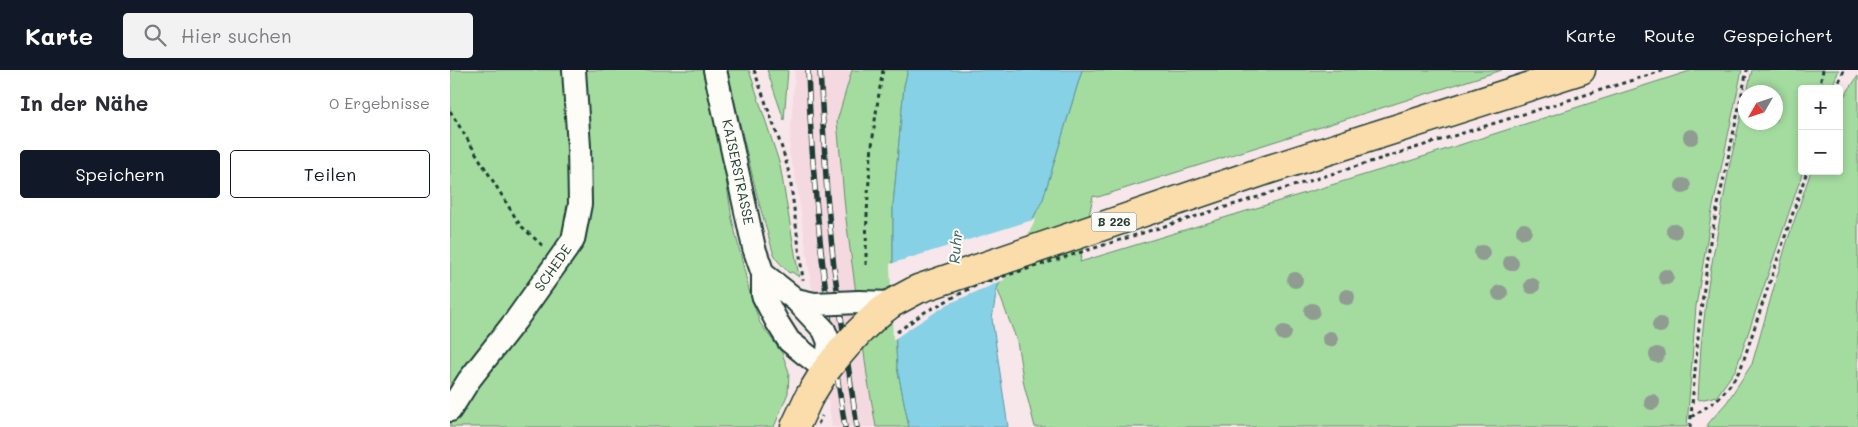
<!DOCTYPE html>
<html lang="de">
<meta charset="utf-8">
<style>
body{margin:0;font-family:Mali,sans-serif;background:#f2f2f3;color:#2b2b33}
.controls{position:absolute;right:15px;top:15px;display:grid;overflow:hidden;border-radius:5px;box-shadow:0 2px 8px #0003}
.controls button{width:45px;height:45px;display:grid;place-items:center;padding:0;border:0;border-bottom:1px solid #e1e1e2;background:#fff;color:#2b2b33;font:25px sans-serif}
.compass{position:absolute;left:1288px;top:15px;width:45px;height:45px;border-radius:50%;background:#fff;box-shadow:0 2px 8px #0003;rotate:231deg}
.list{margin:0;padding:0;list-style:none}
h2{display:flex;justify-content:space-between;align-items:center;height:65px;margin:0;padding:0 20px;font-size:21px}
h2 small{font-size:16px;font-weight:400;color:#7c7c81}
.actions{display:flex;gap:10px;padding:15px 20px}
.actions a{flex:1;padding:11px 0;border:1px solid #111827;border-radius:5px;text-align:center;font-size:18px;color:#111827}
.actions .main{background:#111827;color:#fff}
.icon{flex:none;width:28px;height:28px;fill:none;stroke:currentColor;stroke-width:2;stroke-linecap:round;stroke-linejoin:round}
.map{position:relative;flex:none;width:1408px;height:357px;overflow:hidden}
header{display:flex;align-items:center;gap:30px;box-sizing:border-box;height:70px;padding:0 25px;background:#111827;color:#fff}
header strong{font-size:24px}
nav{display:flex;gap:28px;margin-inline-start:auto;font-size:18px}
.search{width:350px;height:45px;background:#f2f2f3;display:flex;align-items:center;gap:12px;box-sizing:border-box;padding:0 18px;border-radius:5px;color:#7c7c81;font-size:19px}
main{display:flex}
aside{flex:1;background:#fff}
.map>svg:first-child{display:block}
.built{fill:#f5d9e1}
.green{fill:#a4dca0;stroke:#628c6a}
.water{fill:#87d1e7;stroke:#5d969f}
.pier{fill:#f8e7ea}
.lines{fill:none;stroke-linecap:round;stroke-linejoin:round}
.minor-casing{stroke:#1f3d34;stroke-width:26}
.major-casing{stroke:#1f3d34;stroke-width:31}
.path{stroke:#1f3d34;stroke-width:3;stroke-dasharray:4 4;stroke-linecap:butt}
.minor{stroke:#fdfcf7;stroke-width:22}
.major{stroke:#faddab;stroke-width:28}
.rail-casing{stroke:#1f3d34;stroke-width:5.5}
.rail{stroke:#fdfcf7;stroke-width:4;stroke-dasharray:11;stroke-linecap:butt}
.minor-bridge-casing{stroke:#1f3d34;stroke-width:26;stroke-linecap:butt}
.major-bridge-casing{stroke:#1f3d34;stroke-width:31;stroke-linecap:butt}
.path-bridge{stroke:#1f3d34;stroke-width:3;stroke-dasharray:4 4;stroke-linecap:butt}
.minor-bridge{stroke:#fdfcf7;stroke-width:22}
.major-bridge{stroke:#faddab;stroke-width:28}
.tree{fill:#909b92}
.labels{text-anchor:middle;stroke-width:4;stroke-linejoin:round;paint-order:stroke}
.shield{fill:#fdfcf7;stroke:#62766e;stroke-width:1}
.shield-label{font-size:12px;font-weight:bold;fill:#1f3d34}
.street-label{font-size:14px;fill:#1f3d34;stroke:#fdfcf7}
.water-label{font-size:15px;font-style:italic;fill:#396261;stroke:#fdfcf7}
</style>
<header>
<strong>Karte</strong>
<div class="search"><svg class="icon" aria-label="search" viewBox="0 0 24 24"><circle cx="10" cy="10" r="6"/><path d="M15 15l6 6"/></svg>Hier suchen</div>
<nav><a>Karte</a><a>Route</a><a>Gespeichert</a></nav>
</header>
<main>
<aside>
<h2>In der Nähe<small>0 Ergebnisse</small></h2>
<ul class="list">
</ul>
<div class="actions"><a class="main">Speichern</a><a>Teilen</a></div>
</aside>
<div class="map">
<svg width="1408" height="357" viewBox="0 0 1408 357">
<rect width="100%" height="100%" fill="#f8e7ea"/>
<filter id="ink" filterUnits="userSpaceOnUse"><feTurbulence type="fractalNoise" baseFrequency=".02" numOctaves="2"/><feDisplacementMap in="SourceGraphic" scale="10" xChannelSelector="R" yChannelSelector="G"/><feConvolveMatrix kernelMatrix="1 2 1 2 8 2 1 2 1" color-interpolation-filters="sRGB"/></filter>
<g filter="url(#ink)">
<path class="built" d="M345 0H402L387 51 396 149 417 305 426 357H382L346 109 339 83Z"/>
<path class="green" d="M0 0H253L272 83 282 149 300 224 310 253 332 283 339 302 338 323 324 357H0Z
M277 0H299L330 95 349 207 342 202 339 203 327 190 323 182 309 133Z
M317 0H338L334 50Z
M402 0H458L454 16 443 136V215L447 297 459 357H426L417 305 396 149 387 51Z
M632 0H1052L648 127 643 126 630 192 963 90 1243 0H1292L1261 146 1246 236 1237 357H585L574 315 567 271 547 218 593 129Z
M1302 0H1389L1381 19H1352L1353 101 1286 299 1267 326 1250 330 1248 329 1251 276 1258 215 1279 98 1295 28 1296 52H1326V22H1297Z
M1408 6V357H1257V355L1277 332 1302 294 1336 175 1361 101H1389V34Z"/>
<path class="water" d="M458 0H632L593 129 547 218 542 249 558 357H459L447 297 443 215V136L454 16Z"/>
<path class="pier" d="M586 149 554 210 498 234 459 259 443 270 440 194Z"/>
<g class="lines">
<g class="minor-casing">
<path id="minor" d="M265 0 304 178 313 204V225L327 252 339 271 354 283
M313 204 346 230
M0 340 19 310 66 250 123 170 130 134 129 77 124 0"/>
</g>
<g class="major-casing">
<path id="major" d="M442 233 468 219 817 100 1131 0
M345 357 359 327"/>
</g>
<path class="path" d="M304 0 333 81 340 107 353 210
M1369 19 1373 0
M1386 19 1394 0
M0 41 70 155 94 177
M416 195C416 129 421 65 433 0
M1241 347C1267 331 1275 325 1291 298L1357 101
M1240 357 1249 256 1260 172 1297 0"/>
<use href="#minor" class="minor"/>
<use href="#major" class="major"/>
<g class="rail-casing">
<path id="rail" d="M358 0C362 121 376 238 395 357
M370 0 377 125 384 198 407 357"/>
</g>
<use href="#rail" class="rail"/>
<g class="minor-bridge-casing">
<path id="minor-bridge" d="M346 230 364 234 409 232 442 233
M346 230 374 260 379 272 376 300
M354 283 376 300"/>
</g>
<g class="major-bridge-casing">
<path id="major-bridge" d="M376 300C396 275 416 252 442 233
M359 327 372 306"/>
</g>
<path class="path-bridge" d="M447 262 475 242 529 214 1215 0
M368 354 372 346"/>
<use href="#minor-bridge" class="minor-bridge"/>
<use href="#major-bridge" class="major-bridge"/>
</g>
<g class="tree">
<circle cx="1241" cy="67" r="8"/>
<circle cx="1233" cy="116" r="8"/>
<circle cx="1074" cy="161" r="8"/>
<circle cx="1224" cy="161" r="8"/>
<circle cx="1032" cy="183" r="8"/>
<circle cx="1061" cy="193" r="8"/>
<circle cx="1216" cy="207" r="8"/>
<circle cx="845" cy="210" r="8"/>
<circle cx="1082" cy="216" r="8"/>
<circle cx="1050" cy="223" r="8"/>
<circle cx="897" cy="227" r="8"/>
<circle cx="862" cy="241" r="8"/>
<circle cx="1210" cy="255" r="8"/>
<circle cx="834" cy="263" r="8"/>
<circle cx="880" cy="269" r="8"/>
<circle cx="1207" cy="285" r="8"/>
<circle cx="1202" cy="332" r="8"/>
</g>
</g>
<g class="labels">
<rect class="shield" x="641.5" y="142.5" width="45" height="19" rx="4"/>
<g class="shield-label">
<text x="664" y="156">B 226</text>
</g>
<g class="street-label">
<text transform="translate(288 102) rotate(78)" y="5">KAISERSTRASSE</text>
<text transform="translate(103 198) rotate(-55)" y="5">SCHEDE</text>
</g>
<g class="water-label">
<text transform="translate(506 177) rotate(-85)" y="5">Ruhr</text>
</g>
</g>
</svg>
<div class="controls">
<button>+</button>
<button>−</button>
</div>
<svg class="compass" viewBox="-18 -18 36 36"><path d="M0-13l5 13h-10z" fill="#e53935"/><path d="M0 13l5-13h-10z" fill="#7c7c81"/></svg>
</div>
</main>
